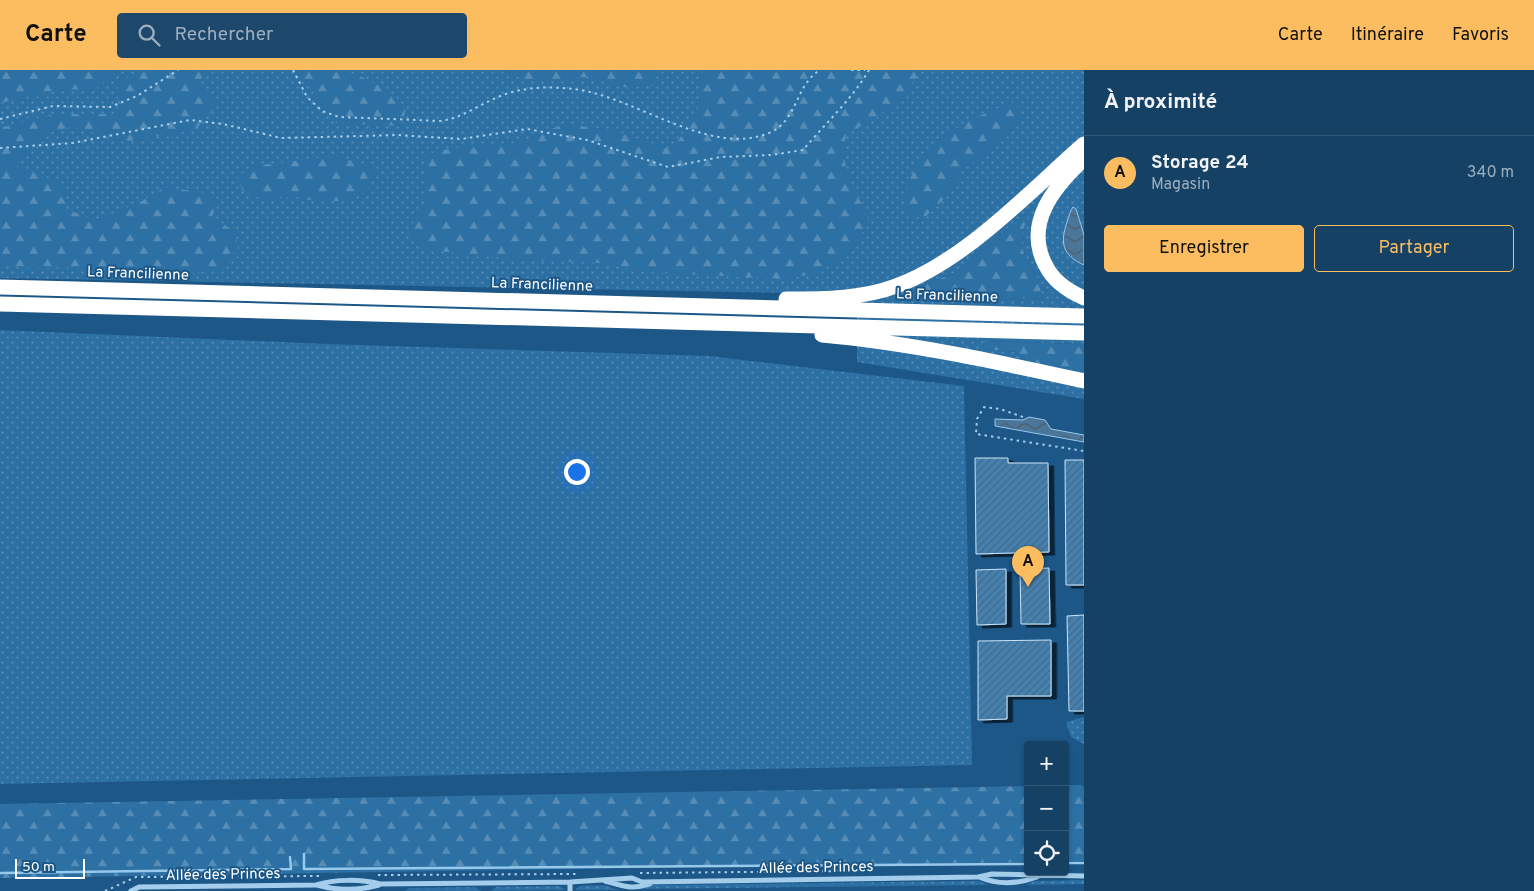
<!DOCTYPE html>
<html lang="fr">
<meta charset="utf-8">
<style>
body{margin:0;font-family:Overpass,sans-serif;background:#1e486b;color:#f1f3f6}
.controls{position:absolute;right:15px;bottom:15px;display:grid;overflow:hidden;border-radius:5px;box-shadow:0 1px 4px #0004}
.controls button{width:45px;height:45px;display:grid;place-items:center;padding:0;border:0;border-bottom:1px solid #345a79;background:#154165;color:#f1f3f6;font:25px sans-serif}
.scale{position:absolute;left:15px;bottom:12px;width:70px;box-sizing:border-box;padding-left:5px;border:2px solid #fff;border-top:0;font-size:14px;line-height:18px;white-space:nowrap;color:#fff;-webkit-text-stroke:4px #1c5787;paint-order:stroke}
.you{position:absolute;left:576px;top:401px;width:18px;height:18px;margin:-12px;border:4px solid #fff;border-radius:50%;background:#1a73e8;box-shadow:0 0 0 8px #1a73e833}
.badge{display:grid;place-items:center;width:32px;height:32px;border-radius:50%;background:#fcbd61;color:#111;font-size:16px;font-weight:700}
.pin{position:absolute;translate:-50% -41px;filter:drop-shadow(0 1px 2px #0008)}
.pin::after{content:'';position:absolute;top:26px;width:18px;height:15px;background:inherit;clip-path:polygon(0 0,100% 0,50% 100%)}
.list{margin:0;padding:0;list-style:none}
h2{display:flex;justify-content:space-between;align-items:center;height:65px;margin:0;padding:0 20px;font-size:21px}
h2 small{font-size:16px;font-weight:400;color:#9dafbf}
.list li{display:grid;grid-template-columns:32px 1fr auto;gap:15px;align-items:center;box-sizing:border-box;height:75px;padding:0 20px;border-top:1px solid #345a79}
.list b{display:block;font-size:19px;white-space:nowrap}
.list p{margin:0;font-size:16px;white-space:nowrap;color:#9dafbf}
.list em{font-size:16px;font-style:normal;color:#9dafbf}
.actions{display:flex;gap:10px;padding:15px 20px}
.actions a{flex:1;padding:11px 0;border:1px solid #fcbd61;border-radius:5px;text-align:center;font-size:18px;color:#fcbd61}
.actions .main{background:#fcbd61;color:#111}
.icon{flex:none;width:28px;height:28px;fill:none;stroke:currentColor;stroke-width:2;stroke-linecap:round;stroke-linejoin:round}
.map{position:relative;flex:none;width:1084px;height:821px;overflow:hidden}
header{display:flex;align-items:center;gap:30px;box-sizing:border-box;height:70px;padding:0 25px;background:#fcbd61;color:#111}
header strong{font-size:24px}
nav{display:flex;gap:28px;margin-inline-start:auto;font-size:18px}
.search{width:350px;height:45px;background:#1e486b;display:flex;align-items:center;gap:12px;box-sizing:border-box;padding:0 18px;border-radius:5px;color:#9dafbf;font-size:19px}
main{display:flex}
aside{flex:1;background:#154165}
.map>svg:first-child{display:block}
.grass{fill:url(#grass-dots);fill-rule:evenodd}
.forest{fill:url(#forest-firs)}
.water{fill:url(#water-waves);stroke:#97c9ed}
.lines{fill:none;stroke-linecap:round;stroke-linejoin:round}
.stream{stroke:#97c9ed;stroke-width:2.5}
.building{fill:url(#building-hatch);stroke:#c9e4f8;filter:url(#shadow)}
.path{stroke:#a4cdeb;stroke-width:2;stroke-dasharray:2.5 4;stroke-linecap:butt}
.street{stroke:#a4cdeb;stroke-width:5}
.highway{stroke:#fff;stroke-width:15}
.labels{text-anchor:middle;stroke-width:4;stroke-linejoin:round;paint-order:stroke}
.street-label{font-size:15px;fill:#fff;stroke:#1c5787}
</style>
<header>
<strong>Carte</strong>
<div class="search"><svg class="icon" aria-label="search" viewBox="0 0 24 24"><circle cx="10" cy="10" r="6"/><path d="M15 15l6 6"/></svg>Rechercher</div>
<nav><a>Carte</a><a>Itinéraire</a><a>Favoris</a></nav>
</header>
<main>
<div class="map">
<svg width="1084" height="821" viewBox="0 0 1084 821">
<defs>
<pattern id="grass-dots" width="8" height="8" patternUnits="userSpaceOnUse" patternTransform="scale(1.25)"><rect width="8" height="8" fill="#2c70a4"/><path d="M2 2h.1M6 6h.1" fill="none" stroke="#568db6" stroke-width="1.8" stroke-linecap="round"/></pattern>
<pattern id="forest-firs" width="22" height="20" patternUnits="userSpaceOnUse" patternTransform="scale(1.25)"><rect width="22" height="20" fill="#2c70a4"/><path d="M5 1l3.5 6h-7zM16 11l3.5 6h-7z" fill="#568db6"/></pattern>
<pattern id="water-waves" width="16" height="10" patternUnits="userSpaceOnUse" patternTransform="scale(1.25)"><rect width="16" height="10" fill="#4c7699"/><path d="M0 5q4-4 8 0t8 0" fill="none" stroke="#4c5f6f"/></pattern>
<pattern id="building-hatch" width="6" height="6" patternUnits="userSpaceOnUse" patternTransform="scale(1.25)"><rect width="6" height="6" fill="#4481b0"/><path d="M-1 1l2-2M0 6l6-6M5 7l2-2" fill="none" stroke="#486983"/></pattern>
<filter id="shadow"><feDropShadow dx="5.5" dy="3" stdDeviation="0" flood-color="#0009"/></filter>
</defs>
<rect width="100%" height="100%" fill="#1c5787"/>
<path class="grass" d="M0 0H1084V165L1076 139 1071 140C1063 163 1055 182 1084 195V274L984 271 983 279 1016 282 1030 294 1084 302V329L857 292V219L788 223 0 208ZM1029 139 1023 161 1022 178 1028 193 1037 207 1043 229 963 227 930 229 929 213 961 200Z
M0 260 328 274 709 286 964 316 972 695 0 714Z
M1084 647V674L1071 667 1066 652Z
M1084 810V814L1026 815 1034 811Z
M979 811 988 815 641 819 654 815Z
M604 815 618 820H575L580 816Z
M560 816 565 820 491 821 496 817Z
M475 817 481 821H405L409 818Z"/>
<path class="forest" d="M0 0 9 1 117 0 95 20 60 19 0 33Z
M139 0H213L193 14 215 26 212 41 195 60 129 71 71 57 43 64 12 95 50 109 64 117 67 140 98 150 140 132 165 117 213 124 219 133 211 148 235 161 238 177 218 201 166 205 124 199 87 200 63 197 34 199 0 193V58L55 44H119L117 14Z
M299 0C352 0 368 2 406 39L401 56 335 53 311 20Z
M504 0H658L654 15 628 18 587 7 527 11Z
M702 0H923L893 36 846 65C840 102 853 115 868 147L860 169 842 189 812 204 785 209 643 202 600 193 523 190 429 180 408 161 427 131 426 87 434 82 470 75 518 73 563 54 612 60 672 80 697 42Z
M1017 31 1020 53 993 79 963 100 945 128 924 148 906 146C907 136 905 124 908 115 923 68 975 46 1017 31Z
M334 86 368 95 375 105 366 122 341 131 317 132 298 127 262 129 243 122 237 106 254 96Z
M1030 138 1023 161 1022 178 1028 193 1037 207 1043 229 963 227 930 229 908 226 929 213 961 200Z
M984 271 1084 274V302L1030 294 1016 282 983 279Z
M1065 715H1082L1084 718V791H1065Z
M1028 716V792L0 808V734Z"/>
<path class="water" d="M1073 137 1076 139 1084 165V195C1062 185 1060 173 1067 152 1069 146 1070 141 1073 137Z
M1029 347 1045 350 1051 359 1084 365V372L995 356V349L1023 350Z"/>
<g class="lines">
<path class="stream" d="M304 784V799L1028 794
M1065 793H1084
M0 803 291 799 290 787"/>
</g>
<path class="building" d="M975 388H1008V393H1048L1049 482 976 484Z
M1065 390H1084V515H1066Z
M1049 498 1050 554H1021L1020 499Z
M1006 499V554L977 555 976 500Z
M1084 545V641H1069L1067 546Z
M1051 570V626H1007V649L978 650V571Z"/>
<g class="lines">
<path class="path" d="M293 0 307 27 322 41 339 47 442 51C463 47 479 35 498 27 521 17 548 16 573 19 633 25 710 88 769 63 798 51 795 15 820 0
M851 0H865
M0 49 53 36 110 37 137 26 178 0
M0 78 73 73 190 50 223 54 281 68 397 65 461 69 527 59 587 70 668 97 721 87 771 85 803 80C824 55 853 28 869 0
M1023 347 1000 339 984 337 977 349 976 364 1084 381
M640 803 850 801
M378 805 578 804
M105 821 136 807 320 806"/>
<path class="street" d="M979 807C998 815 1018 814 1037 807
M605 811C622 816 632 820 650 814
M570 812V821
M317 815C338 821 357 821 379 815
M131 821 139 817 316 815C335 809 361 809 380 814L570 812 632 808 642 812 978 807 992 804 1084 806"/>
<path class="highway" d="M1084 89C1054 117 1023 154 1046 196 1054 212 1068 221 1084 228
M0 217 1084 246
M786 229C822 229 862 229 896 216 965 191 1029 122 1084 74
M0 234 1084 263
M822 265C911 273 997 292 1084 311"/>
</g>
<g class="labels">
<g class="street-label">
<text transform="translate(138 203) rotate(2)" y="5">La Francilienne</text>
<text transform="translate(542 214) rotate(2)" y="5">La Francilienne</text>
<text transform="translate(947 225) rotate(2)" y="5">La Francilienne</text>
<text transform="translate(816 797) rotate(-1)" y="5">Allée des Princes</text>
<text transform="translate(223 804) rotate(-1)" y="5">Allée des Princes</text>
</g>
</g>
</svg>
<div class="controls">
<button>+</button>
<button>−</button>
<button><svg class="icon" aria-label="locate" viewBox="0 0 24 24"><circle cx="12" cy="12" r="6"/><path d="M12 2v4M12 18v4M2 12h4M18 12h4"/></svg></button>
</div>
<div class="scale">50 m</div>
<div class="you"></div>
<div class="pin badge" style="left:1028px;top:517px">A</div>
</div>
<aside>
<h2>À proximité<small></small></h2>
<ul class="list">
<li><span class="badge">A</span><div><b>Storage 24</b><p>Magasin</p></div><em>340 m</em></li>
</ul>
<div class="actions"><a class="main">Enregistrer</a><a>Partager</a></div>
</aside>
</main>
